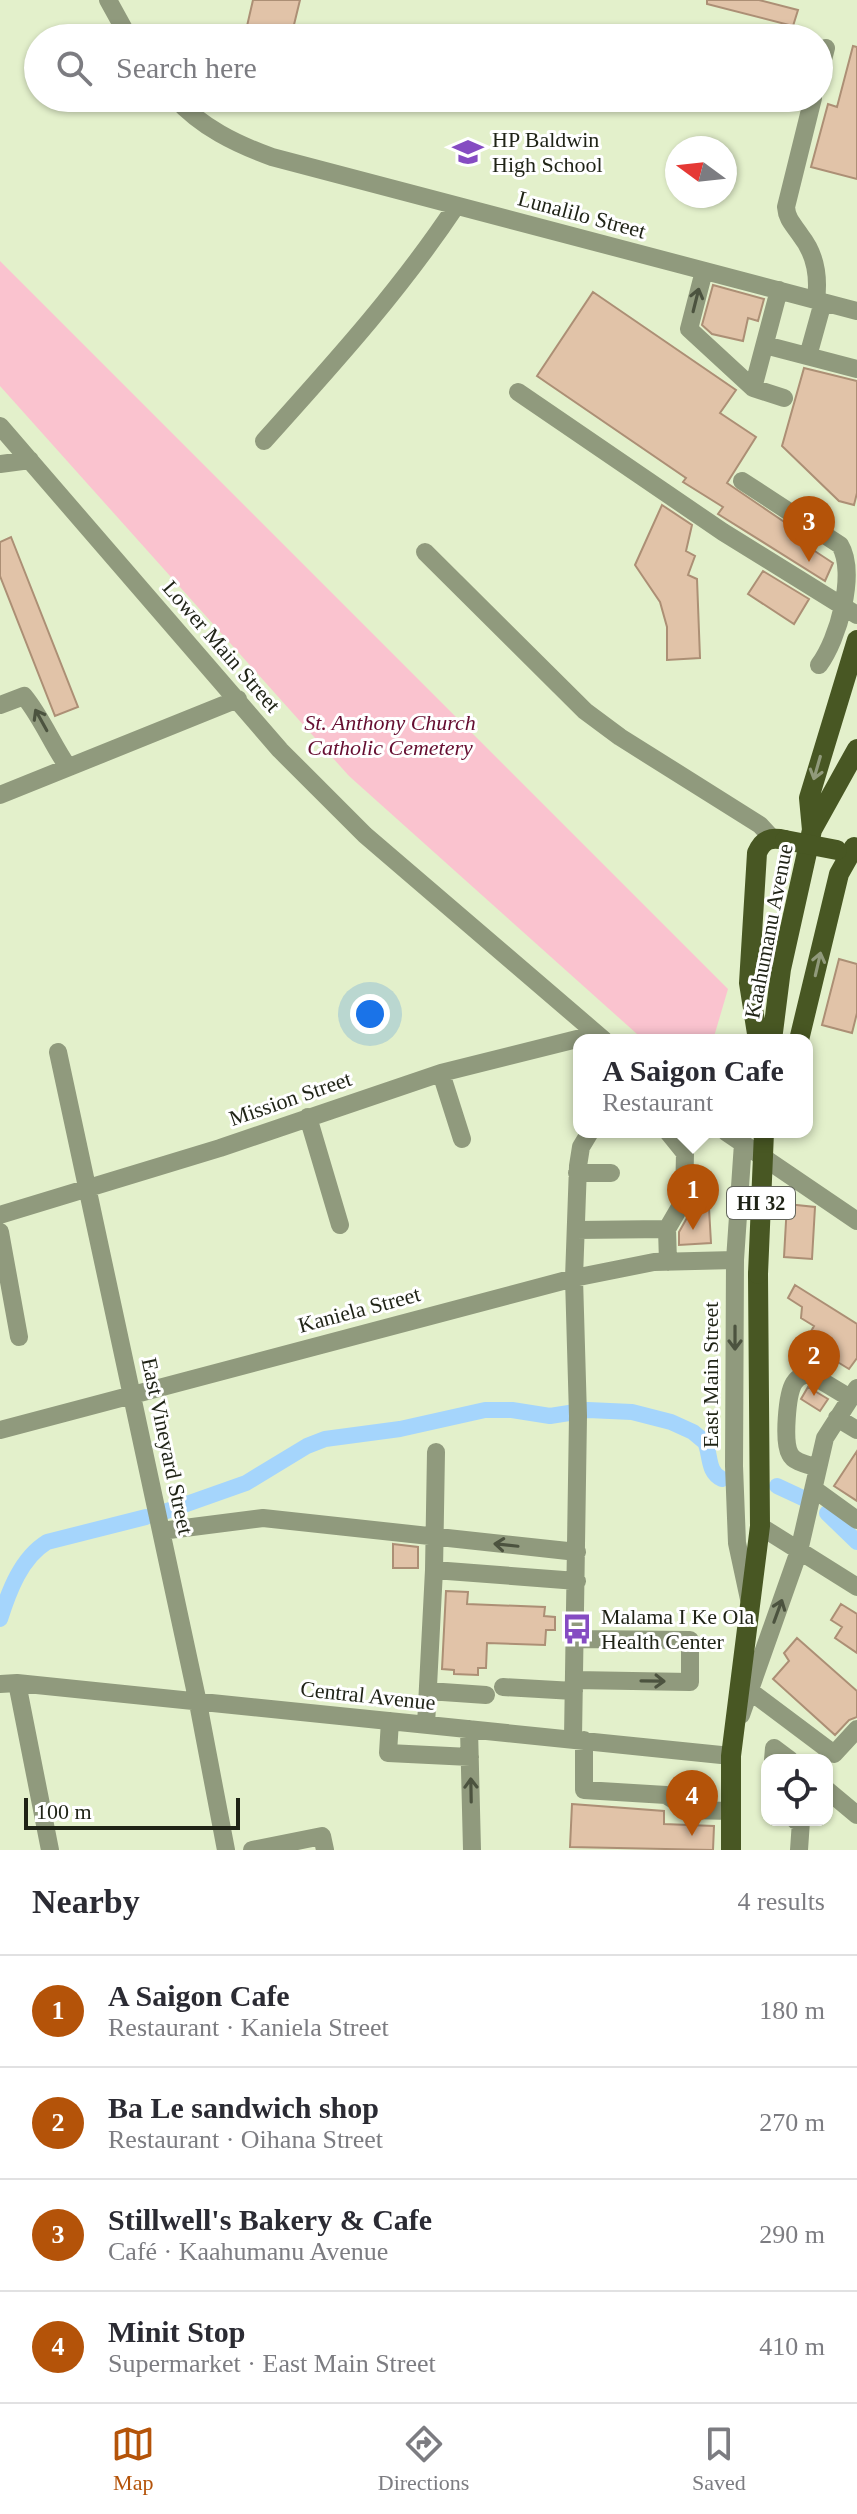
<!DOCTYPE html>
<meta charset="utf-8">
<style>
body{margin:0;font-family:"Times New Roman",serif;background:#f7f7f7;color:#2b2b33}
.controls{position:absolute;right:24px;bottom:24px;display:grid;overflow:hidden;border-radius:16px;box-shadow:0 2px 6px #0004}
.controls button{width:72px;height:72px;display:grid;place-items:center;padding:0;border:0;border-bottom:2px solid #e1e1e2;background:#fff;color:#2b2b33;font:40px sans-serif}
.compass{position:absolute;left:665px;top:136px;width:72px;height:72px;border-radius:50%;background:#fff;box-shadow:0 2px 6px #0004;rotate:285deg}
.scale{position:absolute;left:24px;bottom:20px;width:216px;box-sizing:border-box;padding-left:8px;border:4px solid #1f2316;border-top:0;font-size:22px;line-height:28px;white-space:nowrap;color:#1f2316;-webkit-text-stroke:6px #fff;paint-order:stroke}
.you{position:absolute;left:370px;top:1014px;width:28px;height:28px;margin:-20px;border:6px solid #fff;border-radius:50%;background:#1a73e8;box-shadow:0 0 0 12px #1a73e833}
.badge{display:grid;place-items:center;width:52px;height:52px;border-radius:50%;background:#b45309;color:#fff;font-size:26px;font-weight:700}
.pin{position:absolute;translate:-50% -66px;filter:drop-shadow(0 2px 4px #0008)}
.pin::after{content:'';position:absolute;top:42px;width:28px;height:24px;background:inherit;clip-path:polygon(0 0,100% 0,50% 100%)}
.popup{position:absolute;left:573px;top:1034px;width:240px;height:104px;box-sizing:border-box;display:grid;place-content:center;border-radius:16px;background:#fff;filter:drop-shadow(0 2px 6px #0005);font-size:26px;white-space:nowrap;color:#7c7c81}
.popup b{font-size:30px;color:#2b2b33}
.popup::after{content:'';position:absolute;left:50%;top:100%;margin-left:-16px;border:16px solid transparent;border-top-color:#fff}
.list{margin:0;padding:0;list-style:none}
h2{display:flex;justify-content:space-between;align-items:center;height:104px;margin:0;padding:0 32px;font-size:34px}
h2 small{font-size:26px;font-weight:400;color:#7c7c81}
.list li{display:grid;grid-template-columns:52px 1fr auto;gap:24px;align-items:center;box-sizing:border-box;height:112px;padding:0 32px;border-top:2px solid #e1e1e2}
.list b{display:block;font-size:30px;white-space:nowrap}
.list p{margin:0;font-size:26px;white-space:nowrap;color:#7c7c81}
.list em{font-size:26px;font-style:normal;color:#7c7c81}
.icon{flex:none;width:44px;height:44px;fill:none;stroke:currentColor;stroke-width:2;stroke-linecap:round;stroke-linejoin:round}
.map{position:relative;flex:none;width:857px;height:1850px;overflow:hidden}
.search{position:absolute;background:#fff;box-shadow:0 2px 6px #0004;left:24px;right:24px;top:24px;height:88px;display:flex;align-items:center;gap:20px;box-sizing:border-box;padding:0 28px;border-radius:44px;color:#7c7c81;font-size:30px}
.sheet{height:552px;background:#fff}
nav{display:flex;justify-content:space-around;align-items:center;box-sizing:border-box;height:112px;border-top:2px solid #e1e1e2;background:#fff;font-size:22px;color:#7c7c81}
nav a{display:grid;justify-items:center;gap:4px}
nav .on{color:#b45309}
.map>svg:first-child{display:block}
.green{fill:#fac3cf}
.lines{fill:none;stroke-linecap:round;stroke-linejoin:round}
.canal{stroke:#a5d5fc;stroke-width:16}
.building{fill:#e1c3a8;stroke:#ac8f75;stroke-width:2}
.minor{stroke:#909a7d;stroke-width:18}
.major{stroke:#485723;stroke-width:20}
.major-bridge{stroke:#485723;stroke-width:20}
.oneway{stroke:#4c533f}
.oneway2{stroke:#919a7b}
.labels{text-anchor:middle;stroke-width:6;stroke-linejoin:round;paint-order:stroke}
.shield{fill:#fff;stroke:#62655c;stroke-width:2}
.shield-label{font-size:20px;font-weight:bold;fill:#1f2316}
.poi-label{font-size:22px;fill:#1f2316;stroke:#fff;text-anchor:start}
.street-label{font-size:22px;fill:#1f2316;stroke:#fff}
.park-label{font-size:22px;font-style:italic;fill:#650d30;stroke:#fff}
</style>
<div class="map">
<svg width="857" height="1850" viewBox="0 0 857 1850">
<rect width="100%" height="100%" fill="#e3f0cb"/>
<path class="green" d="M0 261 728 989 713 1040H646L637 1034 349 776 0 386Z"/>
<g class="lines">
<path class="canal" d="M777 1486 805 1499
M164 1512 246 1483 307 1446 325 1439 400 1429 485 1410H512L550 1416 588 1410 632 1412 671 1422 693 1432 705 1442C711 1455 707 1472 722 1479
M827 1513 857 1542
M0 1619C9 1591 21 1558 47 1542L146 1517"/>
</g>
<path class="building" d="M253 0H300L291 37 247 26Z
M707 0H759L798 10 793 26 707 4Z
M853 46 857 47V179L811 167 828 104 837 107Z
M713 285 764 299 758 321 748 318 743 341 712 334 702 325Z
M593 292 736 390 720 413 756 437 727 483 802 534 798 540 833 563 825 581 718 514 723 507 683 482 686 478 537 376Z
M804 368 857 381V493L854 505 839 501 782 446Z
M662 505 692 525 686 551 695 556 688 575 697 579 700 658 667 660V627L660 602 635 565Z
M11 537 78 707 55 716 0 576V542Z
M763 571 809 599 794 624 748 594Z
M839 959 857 964V1013L852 1033 822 1025Z
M787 1204 815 1207 812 1259 784 1257Z
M709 1208 711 1243 679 1245V1232L692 1209Z
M795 1285 857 1324V1358L849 1369 805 1342 814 1326 801 1318 802 1307 788 1298Z
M808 1387 828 1399 820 1411 801 1399Z
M857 1451V1501L834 1486Z
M393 1544 418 1547V1568H393Z
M446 1591 468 1592 467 1604 545 1607 544 1616 555 1617V1630H546L545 1645 487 1643 486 1668H478V1675L454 1674V1670L442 1669Z
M841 1604 857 1614V1653L835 1638 842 1627 831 1620Z
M797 1638 857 1691V1717L849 1720 835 1735 773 1679 789 1661 784 1653Z
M572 1804 664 1811V1824L714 1826 713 1850 570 1847Z"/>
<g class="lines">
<path class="minor" d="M108 0 129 38
M819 75 826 48
M175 98C201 127 236 144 272 157L857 311
M813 98 786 207C787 220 794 225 801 236 816 255 819 277 816 300
M704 271 689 329 753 388 779 290
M765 345 857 369
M808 356 823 302
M753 388 784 398
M518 392 723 532 857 615
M0 426 280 750 365 835 604 1040
M264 441C333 364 398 293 456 206
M0 464 30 460
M742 481 840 545C857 573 838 640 819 665
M425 552 585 711 620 737 760 825 772 838
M0 705 24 696C42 718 52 744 68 767
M0 795 238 699
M58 1052 198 1703 226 1850
M441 1073 462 1139
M308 1117 340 1225
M726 1132 857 1221
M743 1143 735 1260 734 1466 737 1543 749 1599
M577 1173H611
M0 1215 220 1148 441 1073 597 1034
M576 1230 667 1229
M0 1232 19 1337
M668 1262 667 1229 684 1200 685 1153 668 1132
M837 1418 857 1430
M0 1430 574 1278 654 1262 735 1260
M818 1468C810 1465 794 1463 790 1454 783 1442 787 1394 794 1383 798 1377 802 1375 810 1374L850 1398
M814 1489 857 1520
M760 1526 857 1587
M161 1531 263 1518 577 1552
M434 1570 577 1581
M575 1680 690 1682V1640L575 1639
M17 1683 50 1850
M0 1684 17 1683 731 1756
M503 1687 574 1691
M428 1691 486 1695
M750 1691 834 1754 857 1729
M741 1715 799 1551 825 1438 857 1388
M390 1721 388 1753 470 1757
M426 1725 434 1570 436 1452
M469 1729 472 1850
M573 1738 578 1416 574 1278 578 1166 581 1147 590 1132
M584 1740V1790L666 1795 690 1810 731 1811
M773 1760 774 1748 790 1760
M827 1790 857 1815
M795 1820 801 1821 799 1850
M252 1850 322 1836 325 1850"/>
<path class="major" d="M812 830 857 749
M758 1040 749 983 757 853C763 839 771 837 785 840
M772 1040 781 969 812 830 809 798 857 640
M799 1040 839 874 854 847
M731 1850V1756L760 1526 758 1274"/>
<path class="major-bridge" d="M785 840 837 850
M758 1274 764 1132"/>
</g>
<defs><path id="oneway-shaft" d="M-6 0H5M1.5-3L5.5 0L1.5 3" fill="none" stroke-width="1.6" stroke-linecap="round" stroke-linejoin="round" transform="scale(2)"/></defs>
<g class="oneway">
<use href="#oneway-shaft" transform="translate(696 300) rotate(-76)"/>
<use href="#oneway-shaft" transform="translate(41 720) rotate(-119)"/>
<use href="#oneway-shaft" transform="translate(735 1338) rotate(90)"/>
<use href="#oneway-shaft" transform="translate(506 1545) rotate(-174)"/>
<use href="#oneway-shaft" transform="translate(778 1611) rotate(-70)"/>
<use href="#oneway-shaft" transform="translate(653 1681) rotate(1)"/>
<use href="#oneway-shaft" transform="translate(471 1790) rotate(-91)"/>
</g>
<g class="oneway2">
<use href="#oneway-shaft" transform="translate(817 768) rotate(106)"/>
<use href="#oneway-shaft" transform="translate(818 964) rotate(-77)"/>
</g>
<defs>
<g id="school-bare" transform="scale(2.4)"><path d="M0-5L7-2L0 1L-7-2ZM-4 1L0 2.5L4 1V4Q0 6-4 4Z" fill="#854cc2" stroke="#fff" stroke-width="2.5" paint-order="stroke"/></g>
<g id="bus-bare" transform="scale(2.4)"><path d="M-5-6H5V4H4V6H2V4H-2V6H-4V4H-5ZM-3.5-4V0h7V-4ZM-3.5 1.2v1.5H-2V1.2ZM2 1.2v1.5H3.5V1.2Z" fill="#854cc2" stroke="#fff" stroke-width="2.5" paint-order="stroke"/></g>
</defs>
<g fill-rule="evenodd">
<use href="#school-bare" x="468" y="152"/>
<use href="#bus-bare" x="577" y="1629"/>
</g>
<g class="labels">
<rect class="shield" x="727" y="1187" width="68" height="32" rx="6"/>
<g class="shield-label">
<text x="761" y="1210">HI 32</text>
</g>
<g class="poi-label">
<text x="492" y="147">HP Baldwin<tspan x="492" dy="25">High School</tspan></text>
<text x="601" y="1624">Malama I Ke Ola<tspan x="601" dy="25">Health Center</tspan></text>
</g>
<g class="street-label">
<text transform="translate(582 214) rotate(15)" y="8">Lunalilo Street</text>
<text transform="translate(222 646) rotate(49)" y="8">Lower Main Street</text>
<text transform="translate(768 931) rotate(-79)" y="8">Kaahumanu Avenue</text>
<text transform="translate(290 1098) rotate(-19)" y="8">Mission Street</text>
<text transform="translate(359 1309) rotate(-15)" y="8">Kaniela Street</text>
<text transform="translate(710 1375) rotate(-90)" y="8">East Main Street</text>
<text transform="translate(168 1446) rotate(78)" y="8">East Vineyard Street</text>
<text transform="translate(368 1695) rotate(6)" y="8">Central Avenue</text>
</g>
<g class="park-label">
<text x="390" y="730">St. Anthony Church<tspan x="390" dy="25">Catholic Cemetery</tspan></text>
</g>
</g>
</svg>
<div class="controls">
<button><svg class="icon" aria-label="locate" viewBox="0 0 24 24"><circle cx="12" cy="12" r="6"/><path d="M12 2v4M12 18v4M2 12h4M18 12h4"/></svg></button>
</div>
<svg class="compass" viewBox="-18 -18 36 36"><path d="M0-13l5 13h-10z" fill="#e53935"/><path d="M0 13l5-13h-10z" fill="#7c7c81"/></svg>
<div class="scale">100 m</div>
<div class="you"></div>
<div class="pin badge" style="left:693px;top:1230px">1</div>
<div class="popup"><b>A Saigon Cafe</b>Restaurant</div>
<div class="pin badge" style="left:814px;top:1396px">2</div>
<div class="pin badge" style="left:809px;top:562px">3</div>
<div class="pin badge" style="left:692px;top:1836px">4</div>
<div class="search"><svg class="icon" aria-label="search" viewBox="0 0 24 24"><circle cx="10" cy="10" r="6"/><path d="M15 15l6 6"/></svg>Search here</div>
</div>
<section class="sheet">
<h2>Nearby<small>4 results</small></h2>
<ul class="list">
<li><span class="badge">1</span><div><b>A Saigon Cafe</b><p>Restaurant · Kaniela Street</p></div><em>180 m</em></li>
<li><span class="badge">2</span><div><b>Ba Le sandwich shop</b><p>Restaurant · Oihana Street</p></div><em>270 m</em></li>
<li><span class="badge">3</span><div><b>Stillwell's Bakery &amp; Cafe</b><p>Café · Kaahumanu Avenue</p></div><em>290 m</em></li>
<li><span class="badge">4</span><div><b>Minit Stop</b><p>Supermarket · East Main Street</p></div><em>410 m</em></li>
</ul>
</section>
<nav>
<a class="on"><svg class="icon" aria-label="map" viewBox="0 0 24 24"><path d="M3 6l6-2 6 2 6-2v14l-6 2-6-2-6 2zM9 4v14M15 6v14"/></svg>Map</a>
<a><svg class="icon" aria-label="directions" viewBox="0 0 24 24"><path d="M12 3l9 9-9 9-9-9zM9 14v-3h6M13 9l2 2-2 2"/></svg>Directions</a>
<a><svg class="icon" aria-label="saved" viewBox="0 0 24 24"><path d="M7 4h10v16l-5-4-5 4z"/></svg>Saved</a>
</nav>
